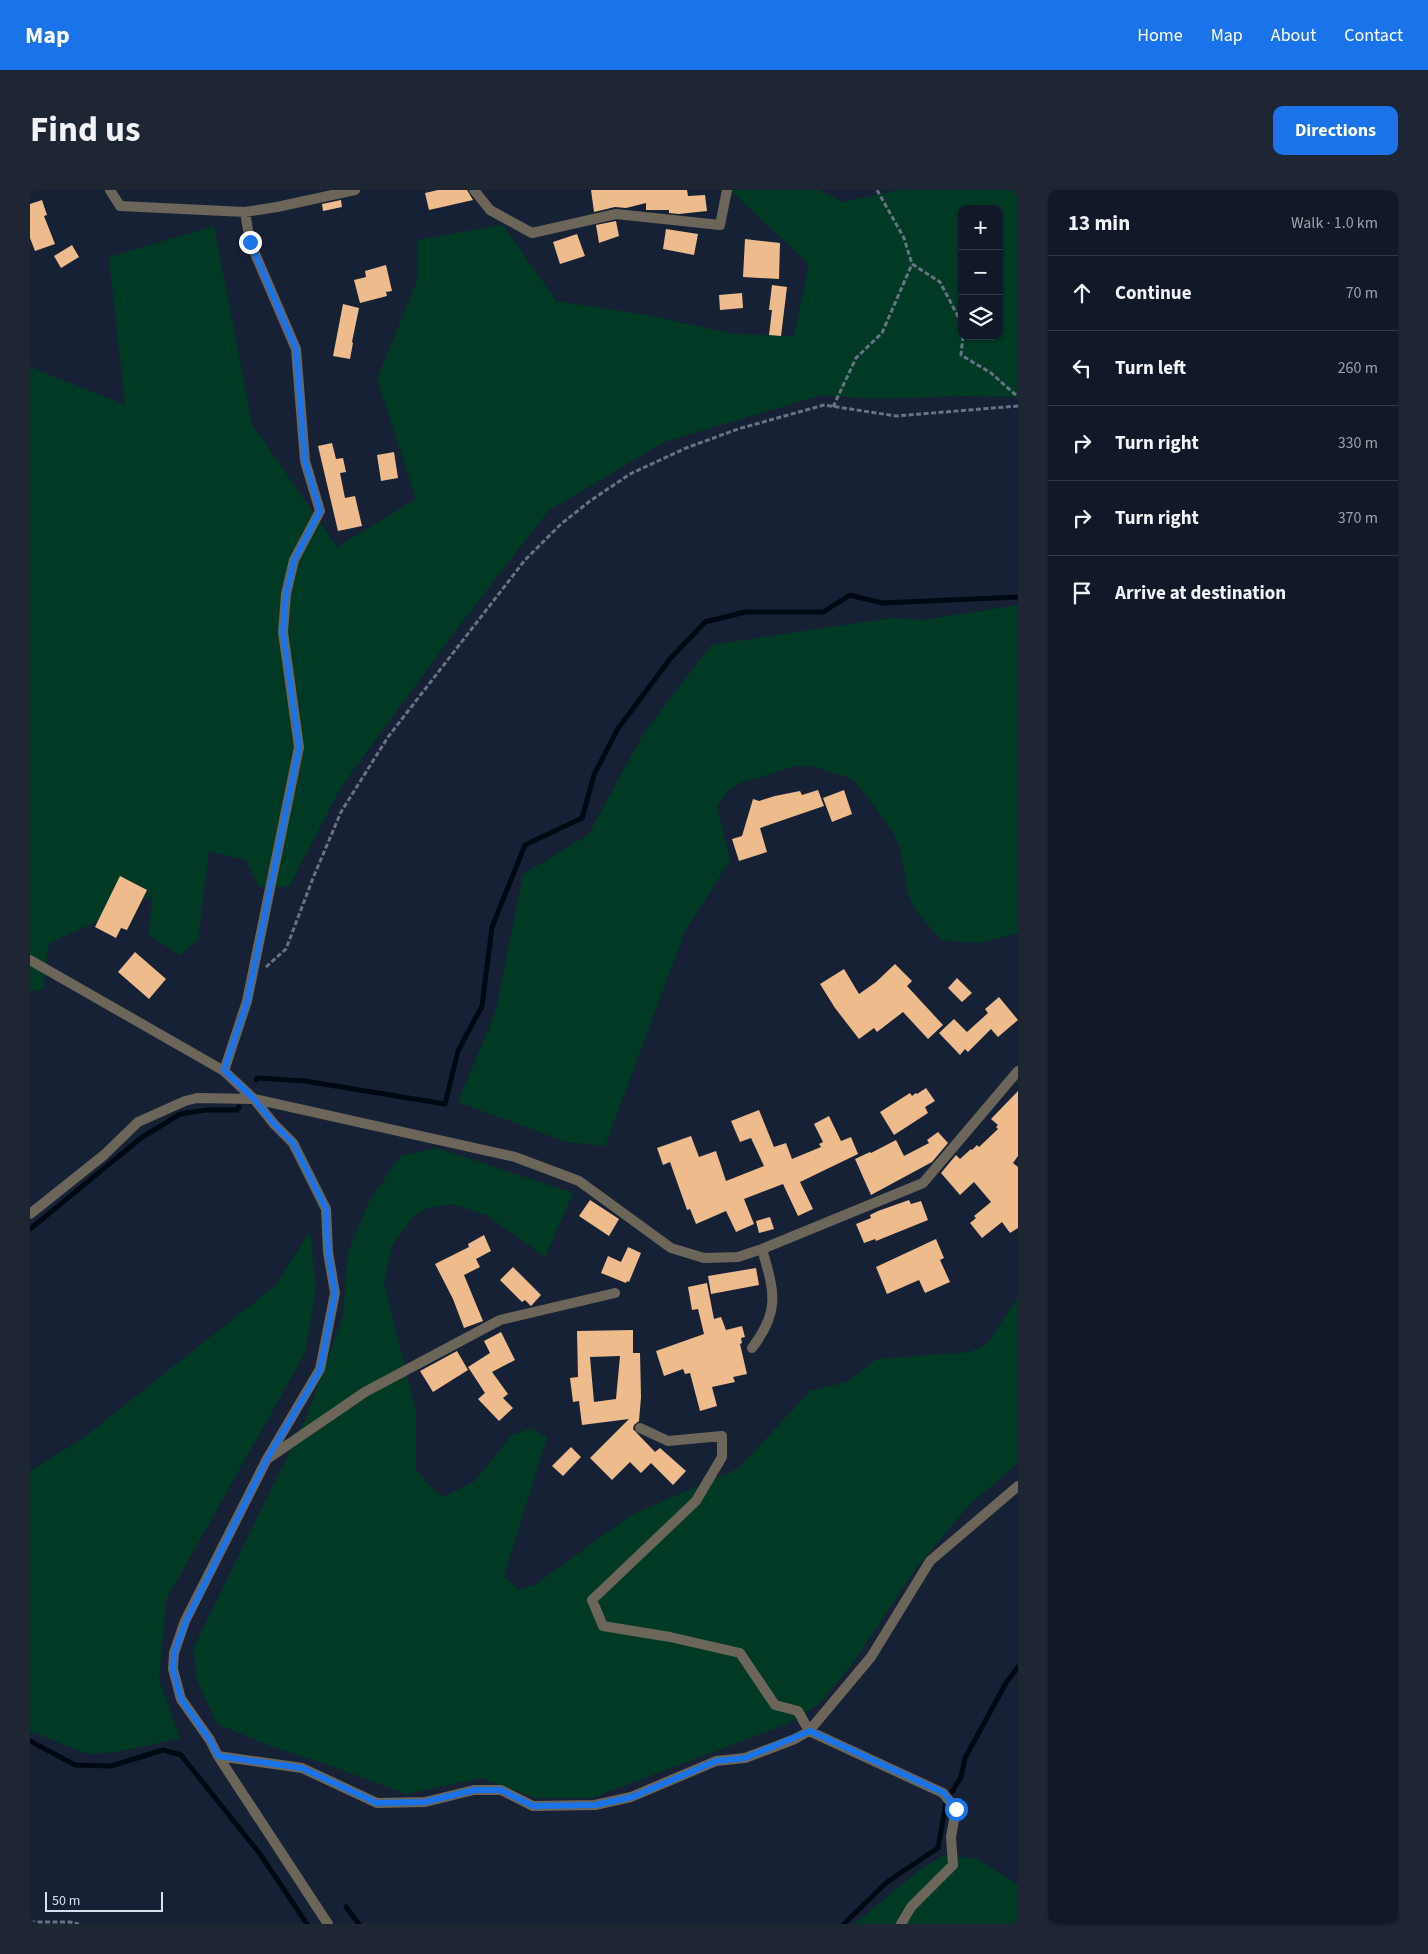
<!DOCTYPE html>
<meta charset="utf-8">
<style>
body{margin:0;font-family:"Source Sans 3",sans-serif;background:#1e2634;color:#f1f3f6}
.controls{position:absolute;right:15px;top:15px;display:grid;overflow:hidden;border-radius:10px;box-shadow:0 1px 4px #0004}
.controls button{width:45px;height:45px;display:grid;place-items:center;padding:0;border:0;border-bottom:1px solid #303845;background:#111928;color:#f1f3f6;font:25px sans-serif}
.scale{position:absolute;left:15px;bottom:12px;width:118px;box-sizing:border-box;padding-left:5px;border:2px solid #d8e0ee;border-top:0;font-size:14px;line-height:18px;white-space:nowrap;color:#d8e0ee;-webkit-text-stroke:4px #172136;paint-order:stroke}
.stop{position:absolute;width:15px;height:15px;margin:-11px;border:4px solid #1a73e8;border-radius:50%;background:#fff}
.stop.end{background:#1a73e8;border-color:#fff;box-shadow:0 1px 5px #0008}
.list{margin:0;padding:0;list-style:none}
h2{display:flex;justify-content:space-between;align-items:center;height:65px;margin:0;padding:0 20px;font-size:21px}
h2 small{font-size:16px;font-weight:400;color:#9ca0a8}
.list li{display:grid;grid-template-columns:32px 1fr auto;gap:15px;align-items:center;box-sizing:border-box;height:75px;padding:0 20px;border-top:1px solid #303845}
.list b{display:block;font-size:19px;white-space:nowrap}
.list em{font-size:16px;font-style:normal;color:#9ca0a8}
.icon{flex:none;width:28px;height:28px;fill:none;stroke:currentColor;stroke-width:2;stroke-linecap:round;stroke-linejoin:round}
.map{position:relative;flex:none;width:988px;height:1734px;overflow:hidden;border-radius:10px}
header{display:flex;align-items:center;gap:30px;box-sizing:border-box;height:70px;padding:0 25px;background:#1a73e8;color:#fff}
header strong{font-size:24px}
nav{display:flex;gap:28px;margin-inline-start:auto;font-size:18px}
.intro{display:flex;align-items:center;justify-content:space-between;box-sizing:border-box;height:120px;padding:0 30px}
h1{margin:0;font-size:35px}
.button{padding:12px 22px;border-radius:10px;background:#1a73e8;color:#fff;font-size:18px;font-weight:700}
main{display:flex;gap:30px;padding:0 30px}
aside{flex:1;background:#111928;border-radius:10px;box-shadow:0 1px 4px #0004}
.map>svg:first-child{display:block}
.green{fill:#003a24;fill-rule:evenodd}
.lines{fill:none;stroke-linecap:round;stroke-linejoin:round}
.stream{stroke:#000913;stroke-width:5}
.building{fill:#eebb8d;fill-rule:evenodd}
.path{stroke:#697284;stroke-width:3;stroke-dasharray:5 2.5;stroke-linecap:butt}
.minor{stroke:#6c665a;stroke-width:10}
.route{stroke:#1a73e8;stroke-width:6}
</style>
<header>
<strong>Map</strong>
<nav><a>Home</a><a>Map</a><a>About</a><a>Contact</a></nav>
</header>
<div class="intro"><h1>Find us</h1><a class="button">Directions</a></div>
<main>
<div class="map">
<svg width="988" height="1734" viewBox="0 0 988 1734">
<rect width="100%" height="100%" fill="#172136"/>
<path class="green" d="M700 0H788L814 12 870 0H988V207L931 206 846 209 792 205 634 252 518 321 426 440 311 597 259 697H229L216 670 179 661 168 750 150 765 119 745 122 705 75 728 19 753 13 800 0 801V177L95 215 79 67 184 36 222 234 307 357 386 309 347 189 388 88 387 50 473 35 526 111 622 126 704 144 764 146 779 74ZM932 19H969V146H932Z
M988 415V743L950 753 911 750 886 721 878 704 870 658 862 640 824 590 786 577 766 576 713 592 697 601 687 617 700 670 655 741 575 956 536 952 428 912 466 820 493 684 558 645 614 543 681 455 861 428 893 430Z
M407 958 543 1003 515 1067 458 1026 423 1014 398 1018 383 1026 362 1056 354 1094 386 1221V1279L398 1294 413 1307 445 1291 481 1246 500 1238 517 1247 474 1386 488 1400 505 1395 601 1325 709 1278 780 1201 817 1192 847 1169 940 1162 957 1154 988 1107V1273L939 1315 885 1380 823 1473 789 1514 757 1534 562 1608H505L452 1588 376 1604 290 1572 243 1557 187 1534 166 1488 164 1457 276 1228 313 1126 318 1062 339 1012 370 966Z
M280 1041 286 1099 275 1163 136 1410 129 1490 150 1548 88 1562 58 1564 0 1541V1281L52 1249 246 1095Z
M914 1665 947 1669 988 1695V1734H824L891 1679Z"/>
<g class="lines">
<path class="stream" d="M226 890 227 888 275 891 415 914 428 861 452 816 462 737 495 655 552 628 564 585 587 540 640 469 675 432 715 422H793L820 405 852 413 988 407
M0 1039 111 948 150 924 176 920H207L209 917
M0 1551 45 1575 81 1576 133 1560 151 1565 230 1664 277 1734
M922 1602 931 1587 935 1568 976 1493 988 1477
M316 1717 329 1734
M814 1734 857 1692 908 1658 916 1613"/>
</g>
<path class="building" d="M408 0H437L443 10 399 20 395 3Z
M561 0H657L658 6 675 5 677 21 649 24 639 23V20H616V13L596 18 585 17 564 22Z
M12 10 17 25 14 26 25 54 5 61 0 48V14Z
M311 10 312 17 293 21 292 14Z
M586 31 589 46 569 53 566 35Z
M636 39 668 44 664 65 633 59Z
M547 44 555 66 530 74 523 52Z
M715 49 750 53 749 89 713 87Z
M42 55 49 67 31 78 24 66Z
M356 75 362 101 356 102 357 106 330 113 324 90 336 87 335 81Z
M742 95 757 97 751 146 739 145 742 120H739Z
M712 103 713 118 690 120 689 105Z
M313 114 329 118 322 152 323 153 320 169 303 166Z
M302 253 306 269 313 268 316 282 310 283 315 308 325 306 332 336 308 341 288 256Z
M364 262 368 288 351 291 347 265Z
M788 600 794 616 730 638 737 662 709 671 702 649 712 646 723 609 729 611 745 606 770 601 772 605Z
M814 600 822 624 802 632 793 608Z
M90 686 117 700 97 740 91 738 86 748 65 737Z
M105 762 136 789 119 809 88 782Z
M865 774 882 791 877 796 913 835 898 849 873 822 847 842 844 838 829 849 805 818 790 794 814 779 829 804 846 792Z
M927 788 942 803 932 812 918 798Z
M969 807 988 830 968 847 961 839 938 862 935 859 930 865 909 843 924 829 937 842 958 823 955 819Z
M896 898 905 911 895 917 898 923 864 945 850 922 880 903 882 906 886 903 887 904Z
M988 901V966L983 973 988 977V1038L980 1043 972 1032 952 1048 940 1033 946 1028 944 1026 961 1012 944 992 930 1005 911 983 926 965 930 969 941 959 942 960 947 955 949 957 968 939 966 937 968 935 961 929Z
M729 920 744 957 756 953 762 969 791 957 789 954 793 952 784 934 799 926 811 951 821 947 828 964 770 992 783 1019 768 1026 753 994 714 1009 724 1034 706 1042 696 1021 666 1034 660 1019 657 1020 640 972 633 975 627 958 661 946 669 967 686 961 696 991 734 976 721 948 710 952 701 931Z
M908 942 918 953 902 972 841 1005 825 969 840 962 841 963 866 950 874 966 899 953 897 950Z
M560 1010 589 1029 579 1046 549 1026Z
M879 1010 881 1014 891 1011 898 1030 846 1051 845 1049 834 1053 826 1034 841 1028 840 1025 848 1021Z
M740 1027 744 1039 729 1043 726 1031Z
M454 1045 461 1061 446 1069 450 1077 434 1085 453 1131 434 1138 423 1109 405 1074 439 1057 438 1054Z
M906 1049 914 1068 910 1070 920 1092 895 1103 889 1090 857 1104 846 1077Z
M598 1057 611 1063 599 1092 597 1091 596 1093 571 1083 578 1066 591 1072Z
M483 1077 511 1105 501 1116 495 1110 492 1112 470 1090Z
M726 1078 729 1095 681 1104 678 1086Z
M677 1093 684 1129 691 1127 696 1140 712 1136 715 1147 711 1148 712 1153 710 1154 717 1184 703 1187 705 1192 682 1197 687 1216 670 1221 660 1183 655 1184 653 1179 634 1186 626 1161 674 1144 668 1119 662 1120 658 1097Z
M603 1140V1163H610L611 1207 609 1231 604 1235 603 1239 625 1262 630 1258 656 1281 643 1295 621 1273 611 1283 600 1272 582 1290 560 1268 599 1229 552 1235 549 1211 543 1212 540 1188 548 1187 547 1141ZM590 1166 586 1209 564 1212 560 1167Z
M471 1142 485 1170 462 1182 478 1204 473 1208 483 1218 469 1231 448 1209 455 1203 438 1177 460 1163 454 1151Z
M427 1161 438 1180 403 1202 390 1181Z
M541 1257 551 1267 533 1286 522 1276Z"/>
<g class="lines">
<path class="path" d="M847 0 874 48 882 74 910 92 932 134
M933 146 931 165 961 183 988 207
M803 217 826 168 852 143 882 74
M236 777 256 759 283 688 311 622 358 547 495 370 531 334 560 311 600 284 656 258 708 239 794 215 866 226 988 216
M0 1732H40L49 1734"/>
<path class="minor" d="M80 0 90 16 215 22 247 17 325 0
M444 0 460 20 502 43 586 24 690 35 697 0
M0 770 194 881 224 909 244 934 263 953 296 1019 298 1062 305 1103 290 1179 237 1269 155 1431 144 1463 143 1479 151 1509 180 1550 188 1566 298 1734
M194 881 217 811 269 557 253 442 256 404 264 370 290 321 275 271 266 159 220 52 215 22
M0 1024 74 965 108 932 155 911 167 908 224 909 485 967 549 991 641 1058 674 1068 708 1067 732 1059 893 993 988 881
M722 1158C751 1120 744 1101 732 1059
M610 1238 638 1251 692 1246V1267L666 1311 562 1410 573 1436 640 1447 710 1463 745 1515 768 1521 779 1541 913 1603 926 1619 921 1647 923 1675 881 1717 871 1734
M240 1267 335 1202 470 1130 585 1103
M188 1566 272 1578 347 1613 395 1612 444 1600H471L503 1616 565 1615 601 1607 686 1571 715 1568 765 1549 779 1541 841 1467 900 1371 988 1296"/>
</g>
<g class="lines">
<path class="route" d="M220 52 266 159 275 271 290 321 264 370 256 404 253 442 269 557 217 812 194 880 224 909 244 934 263 953 296 1019 298 1062 305 1103 290 1180 237 1269 156 1431 144 1463 143 1479 151 1509 180 1550 188 1566 272 1578 347 1613 395 1612 444 1600H471L503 1616 565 1615 602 1607 686 1571 715 1568 780 1541 914 1603 926 1619"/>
</g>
</svg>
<div class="controls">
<button>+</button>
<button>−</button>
<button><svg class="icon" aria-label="layers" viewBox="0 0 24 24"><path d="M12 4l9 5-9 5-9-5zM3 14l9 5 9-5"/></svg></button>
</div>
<div class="scale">50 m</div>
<div class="stop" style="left:926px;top:1619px"></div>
<div class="stop end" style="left:220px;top:52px"></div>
</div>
<aside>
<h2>13 min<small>Walk · 1.0 km</small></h2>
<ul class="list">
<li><svg class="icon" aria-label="ahead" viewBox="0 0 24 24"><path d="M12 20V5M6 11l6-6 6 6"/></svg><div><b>Continue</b></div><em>70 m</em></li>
<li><svg class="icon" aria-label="left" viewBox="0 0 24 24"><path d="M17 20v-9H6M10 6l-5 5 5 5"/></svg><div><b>Turn left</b></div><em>260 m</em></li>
<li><svg class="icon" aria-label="right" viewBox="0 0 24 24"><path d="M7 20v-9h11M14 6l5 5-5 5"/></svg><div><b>Turn right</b></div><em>330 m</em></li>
<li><svg class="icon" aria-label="right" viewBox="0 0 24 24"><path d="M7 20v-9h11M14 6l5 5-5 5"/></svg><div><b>Turn right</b></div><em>370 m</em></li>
<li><svg class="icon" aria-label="arrive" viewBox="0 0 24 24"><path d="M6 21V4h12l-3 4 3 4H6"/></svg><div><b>Arrive at destination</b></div></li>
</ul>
</aside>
</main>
